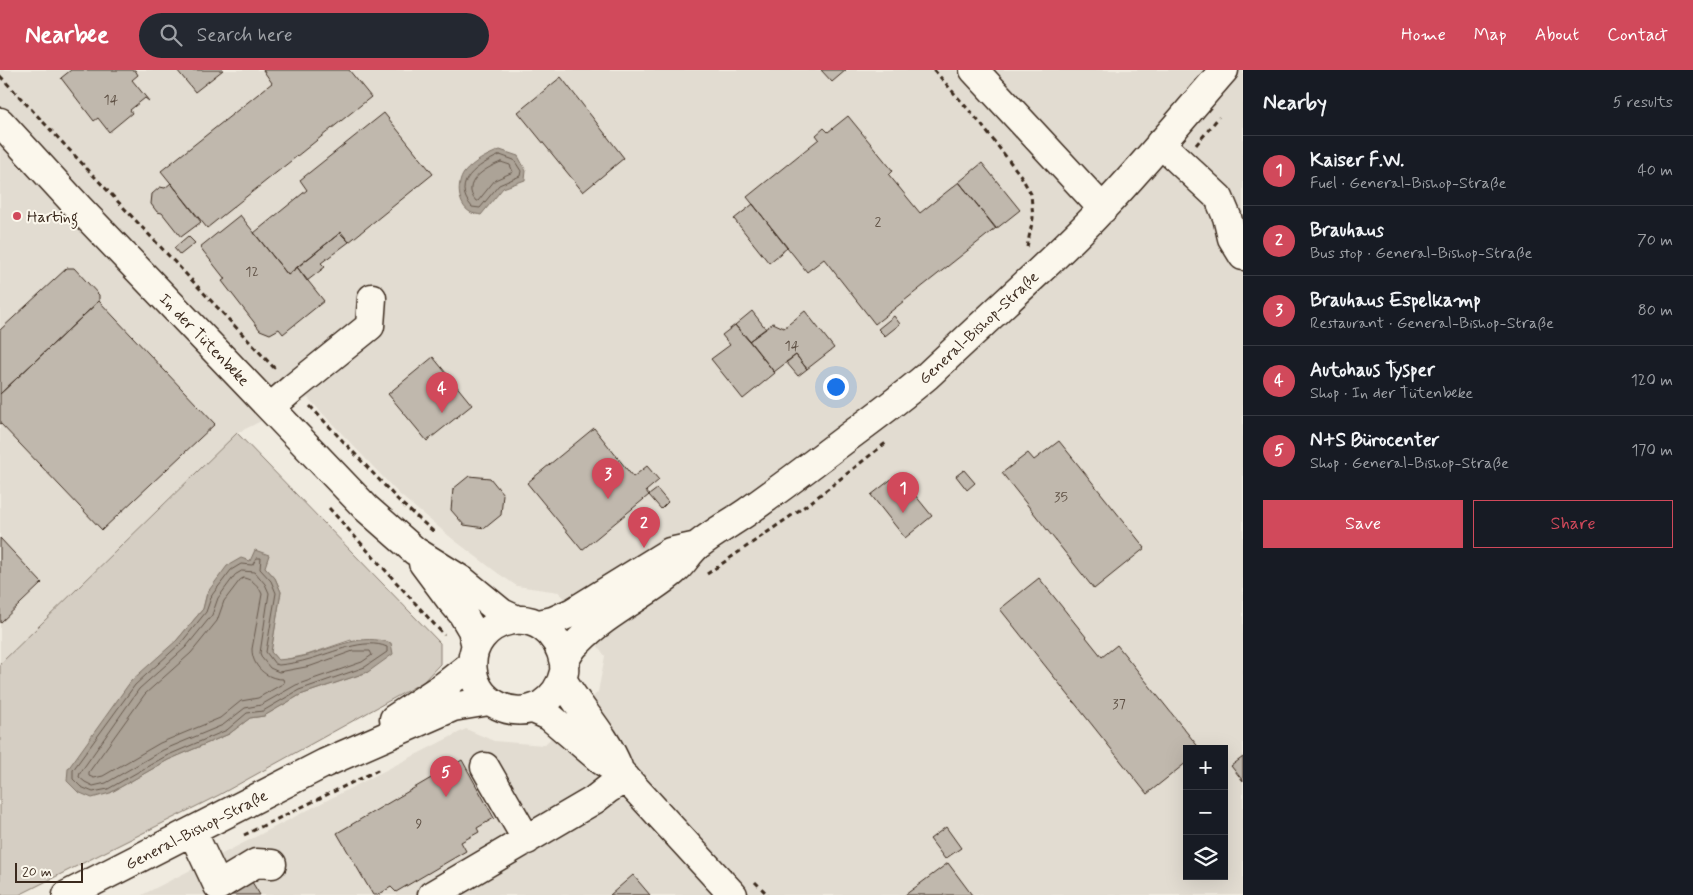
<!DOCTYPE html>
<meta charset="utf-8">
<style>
body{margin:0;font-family:Mynerve,sans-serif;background:#242831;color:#f1f3f6}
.controls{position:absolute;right:15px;bottom:15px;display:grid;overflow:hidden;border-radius:0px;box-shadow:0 5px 20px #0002}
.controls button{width:45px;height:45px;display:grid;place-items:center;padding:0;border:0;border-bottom:1px solid #363941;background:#171b24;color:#f1f3f6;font:25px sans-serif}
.scale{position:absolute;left:15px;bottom:12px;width:68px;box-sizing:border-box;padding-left:5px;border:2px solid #3b2a1e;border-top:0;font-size:14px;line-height:18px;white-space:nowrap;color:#3b2a1e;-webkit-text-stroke:4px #fbf7ec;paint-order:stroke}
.you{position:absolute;left:835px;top:316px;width:18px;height:18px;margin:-12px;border:4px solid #fff;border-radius:50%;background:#1a73e8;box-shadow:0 0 0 8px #1a73e833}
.badge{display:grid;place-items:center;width:32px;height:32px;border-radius:50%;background:#d1495b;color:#fff;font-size:16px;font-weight:700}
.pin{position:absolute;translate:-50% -41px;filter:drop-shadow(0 1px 2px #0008)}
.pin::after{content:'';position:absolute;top:26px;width:18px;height:15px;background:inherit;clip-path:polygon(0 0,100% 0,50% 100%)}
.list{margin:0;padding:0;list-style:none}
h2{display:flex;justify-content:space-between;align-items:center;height:65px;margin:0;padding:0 20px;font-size:21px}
h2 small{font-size:16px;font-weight:400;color:#9ea1a6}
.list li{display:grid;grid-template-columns:32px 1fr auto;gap:15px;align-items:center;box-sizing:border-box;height:70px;padding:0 20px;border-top:1px solid #363941}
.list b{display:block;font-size:19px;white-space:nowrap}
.list p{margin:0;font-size:16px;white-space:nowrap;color:#9ea1a6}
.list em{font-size:16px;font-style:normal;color:#9ea1a6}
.actions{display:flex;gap:10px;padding:15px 20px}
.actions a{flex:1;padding:11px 0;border:1px solid #d1495b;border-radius:0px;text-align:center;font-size:18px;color:#d1495b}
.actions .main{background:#d1495b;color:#fff}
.icon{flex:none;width:28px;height:28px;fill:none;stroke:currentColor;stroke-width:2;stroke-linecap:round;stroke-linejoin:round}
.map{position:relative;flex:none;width:1243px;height:825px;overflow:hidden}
header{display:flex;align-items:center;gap:30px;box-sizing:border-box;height:70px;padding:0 25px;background:#d1495b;color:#fff}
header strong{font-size:24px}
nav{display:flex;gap:28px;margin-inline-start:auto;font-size:18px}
.search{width:350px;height:45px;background:#242831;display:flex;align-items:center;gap:12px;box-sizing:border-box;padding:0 18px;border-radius:28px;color:#9ea1a6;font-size:19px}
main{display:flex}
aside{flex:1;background:#171b24}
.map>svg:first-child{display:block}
.built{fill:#e2dcd1;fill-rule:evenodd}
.green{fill:#d5cec3;stroke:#887c70;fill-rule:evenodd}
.water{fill:#aca397;stroke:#7f7367}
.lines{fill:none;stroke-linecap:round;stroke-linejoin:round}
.shore{stroke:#685a4e;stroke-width:1}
.building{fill:#c0b8ad;stroke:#3b2a1e}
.minor-casing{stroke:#3b2a1e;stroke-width:31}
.path{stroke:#3b2a1e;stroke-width:3;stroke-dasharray:5 4;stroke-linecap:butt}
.minor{stroke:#fbf7ec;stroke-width:28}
.poi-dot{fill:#d1495b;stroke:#fbf7ec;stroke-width:2}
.labels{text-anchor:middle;stroke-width:4;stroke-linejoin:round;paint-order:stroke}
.number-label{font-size:14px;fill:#5c4e42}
.poi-label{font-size:16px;fill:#3b2a1e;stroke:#fbf7ec;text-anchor:start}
.street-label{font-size:16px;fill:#3b2a1e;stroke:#fbf7ec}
</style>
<header>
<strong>Nearbee</strong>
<div class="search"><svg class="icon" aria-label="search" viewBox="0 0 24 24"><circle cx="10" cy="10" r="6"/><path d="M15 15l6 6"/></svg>Search here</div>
<nav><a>Home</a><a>Map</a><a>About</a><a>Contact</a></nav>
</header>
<main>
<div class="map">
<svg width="1243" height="825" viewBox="0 0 1243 825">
<rect width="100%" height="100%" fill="#f0ebe0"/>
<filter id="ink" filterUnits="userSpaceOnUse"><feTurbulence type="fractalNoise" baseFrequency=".02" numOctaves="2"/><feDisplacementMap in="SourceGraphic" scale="10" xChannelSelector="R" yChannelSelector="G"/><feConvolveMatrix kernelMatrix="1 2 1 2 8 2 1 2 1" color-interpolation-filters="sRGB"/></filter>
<g filter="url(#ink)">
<path class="built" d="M0 0H1243V825H142L466 659 494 671 544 675 598 622 605 586 559 522 517 516 499 504 454 470 400 425 308 328 237 363 0 594ZM1187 679H1224V806H1187Z"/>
<path class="green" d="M237 363 440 573V594L423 612 219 725 19 825H0V594ZM250 491 265 497 275 508 281 522 271 582 278 591 307 585 351 570 368 602 300 625 264 646 250 648 229 664 168 690 110 723 177 570 203 539 207 523Z"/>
<path class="water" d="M500 80 518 86 526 101 525 110 503 118 481 145C478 144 472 144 470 142 458 135 456 114 464 103 473 92 487 85 500 80Z
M255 480 269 485 265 497 275 508 281 522 271 582 278 590C288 589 299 588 308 585 337 577 361 563 391 573L393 584 368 602 300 625 264 646 250 648 229 664 168 690 110 723 92 728 78 722 67 711 68 699 131 611 177 570 203 539 207 523 227 496 241 488 250 491Z"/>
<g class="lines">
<path class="shore" d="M500 85 514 90 521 101 520 106 499 115 480 138 472 137C450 112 478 95 500 85Z
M501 92 510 95 513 102 495 110 478 131H476C460 113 485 98 501 92Z
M257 488H261L260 499 271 511 276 523 266 582 275 594 279 595C289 594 300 592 310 589 332 583 365 567 387 577V582L365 597 299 620 263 641 247 643 227 660 166 686 108 719 93 722 81 717 73 709V700L135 615 181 573 206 542 212 525 231 500 241 494 252 495Z
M242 501 255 502 265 514 269 523 260 583 262 588 270 598 279 602 311 596 353 581H370L372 585 362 592 296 615 261 635 245 638 223 655 163 680 106 713 93 716 85 712 79 707 80 703 139 619 186 577 212 545 218 528 235 505Z
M244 508C253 510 258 515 262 524L252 579C252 596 266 609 283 609L284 613 258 628 241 631 220 648 160 673 103 706 94 708 89 706V702L145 624 191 583 217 551 224 531 240 510Z"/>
</g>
<path class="building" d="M71 0H135L138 5 132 10 149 31 145 28 130 40 132 43 109 62 98 48 94 51 61 8Z
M177 0H223L195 22Z
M263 0H349L371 27 207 158 161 101 272 13Z
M821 0H846L832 12Z
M561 7 624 88 583 122 518 42Z
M384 43 433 104 349 172 341 162 288 205 254 163 307 120 300 110Z
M848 46 893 101 889 105 920 143 959 112 996 158 875 254 824 189 807 202 747 127 819 69 816 65 824 58 828 62Z
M982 93 1020 140 996 159 959 112Z
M171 113 201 152 181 167 162 143 157 142 151 134 152 124 160 117 165 118Z
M753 134 787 178 769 193 734 149Z
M240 145 288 205 297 197 324 231 283 264 279 259 270 264 260 260 222 211 225 209 200 177Z
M340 163 349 172 321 193 325 197 307 211 297 197Z
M188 166 195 173 180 185 174 178Z
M67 198H74L99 225V231L0 324V260Z
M99 231 215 354 102 460 0 353V324Z
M752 241 766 259 749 271 735 255Z
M805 241 834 278 807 299 796 285 774 302 749 271 773 253 784 258Z
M894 246 900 254 885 266 878 259Z
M735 255 743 265 744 264 775 303 743 329 711 289 730 275 722 265Z
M796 285 807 299 798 306 786 292Z
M433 287 472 335 427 371 388 324Z
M594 358 633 407 647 396 659 410 646 421 649 425 582 480 527 413Z
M1059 371 1145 478 1094 519 1002 403 1028 383 1034 390Z
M964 400 975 413 967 420 956 406Z
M898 404 932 446 905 468 871 425Z
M469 406 490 408 503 424 501 445 485 458 464 455 451 440 453 419Z
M657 419 668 432 661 439 649 425Z
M0 468 42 513 0 553Z
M1039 508 1102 587 1117 575 1200 679H1187V692L1147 724 1000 539Z
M1243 687V711L1231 696Z
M462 690 494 748 477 758 479 762 461 772 466 781 396 822 391 817 378 825H373L337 763Z
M946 757 961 778 945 789 930 769Z
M948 793 972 825H905Z
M633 805 650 825H610Z
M252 812 260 825H230Z"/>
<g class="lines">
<g class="minor-casing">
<path id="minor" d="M974 0 1103 139
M0 52 79 138 366 438 415 481 463 511 502 543 515 549
M1160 73 1219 128 1227 147 1232 168 1243 186
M271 337 293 318 370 256 372 228
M423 493 449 528 462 543 472 560 476 576
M539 554 553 551 573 542 670 482 693 477
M564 593C550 523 464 547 473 602 478 633 513 650 541 635 552 628 561 616 564 602 565 597 563 596 565 591 568 584 573 576 579 571 606 543 644 526 674 501 683 494 689 482 698 475 713 463 731 453 747 442 781 418 814 393 847 368 874 348 901 328 927 306 953 282 979 257 1005 233 1038 202 1072 172 1103 138 1145 94 1184 46 1224 0
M562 609C579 639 605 664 618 697
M533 639 549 646 602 691 621 703 733 825
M394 649 444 616 472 594
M485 697 527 770
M192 761 218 816 256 793 272 794
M67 825 325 693 453 637 489 631
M432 825 594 730 608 719 626 708"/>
</g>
<path class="path" d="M934 0 980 53 1021 106 1031 124 1033 148 1027 177
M0 6 277 301
M1196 75 1219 47
M310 336 400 432 434 462
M329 438 444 565
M707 504 811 432 887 372
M244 765 380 699
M755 812 768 825"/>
<use href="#minor" class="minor"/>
</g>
</g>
<circle class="poi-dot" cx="17" cy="146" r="5"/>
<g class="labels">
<g class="number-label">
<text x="111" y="34">14</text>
<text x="878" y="156">2</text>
<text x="252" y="206">12</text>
<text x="792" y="280">14</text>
<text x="1061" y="431">35</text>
<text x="1119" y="638">37</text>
<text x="419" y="758">9</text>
</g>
<g class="poi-label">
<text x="27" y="152">Harting</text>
</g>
<g class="street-label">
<text transform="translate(978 257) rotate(-43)" y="6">General-Bishop-Straße</text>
<text transform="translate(205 269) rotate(46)" y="6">In der Tütenbeke</text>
<text transform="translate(196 759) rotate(-27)" y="6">General-Bishop-Straße</text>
</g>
</g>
</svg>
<div class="controls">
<button>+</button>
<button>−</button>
<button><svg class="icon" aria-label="layers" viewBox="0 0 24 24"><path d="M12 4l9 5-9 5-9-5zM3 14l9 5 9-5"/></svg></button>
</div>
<div class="scale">20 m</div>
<div class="you"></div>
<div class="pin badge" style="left:903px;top:443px">1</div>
<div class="pin badge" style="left:644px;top:478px">2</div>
<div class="pin badge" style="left:608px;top:429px">3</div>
<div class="pin badge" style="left:442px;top:343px">4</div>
<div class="pin badge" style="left:446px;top:727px">5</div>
</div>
<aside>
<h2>Nearby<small>5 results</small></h2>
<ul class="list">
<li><span class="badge">1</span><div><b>Kaiser F.W.</b><p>Fuel · General-Bishop-Straße</p></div><em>40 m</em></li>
<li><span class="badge">2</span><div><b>Brauhaus</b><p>Bus stop · General-Bishop-Straße</p></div><em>70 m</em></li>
<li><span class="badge">3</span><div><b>Brauhaus Espelkamp</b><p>Restaurant · General-Bishop-Straße</p></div><em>80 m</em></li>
<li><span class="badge">4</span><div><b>Autohaus Tysper</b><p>Shop · In der Tütenbeke</p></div><em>120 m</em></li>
<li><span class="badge">5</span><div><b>N+S Bürocenter</b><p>Shop · General-Bishop-Straße</p></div><em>170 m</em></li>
</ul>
<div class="actions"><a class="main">Save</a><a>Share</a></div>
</aside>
</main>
